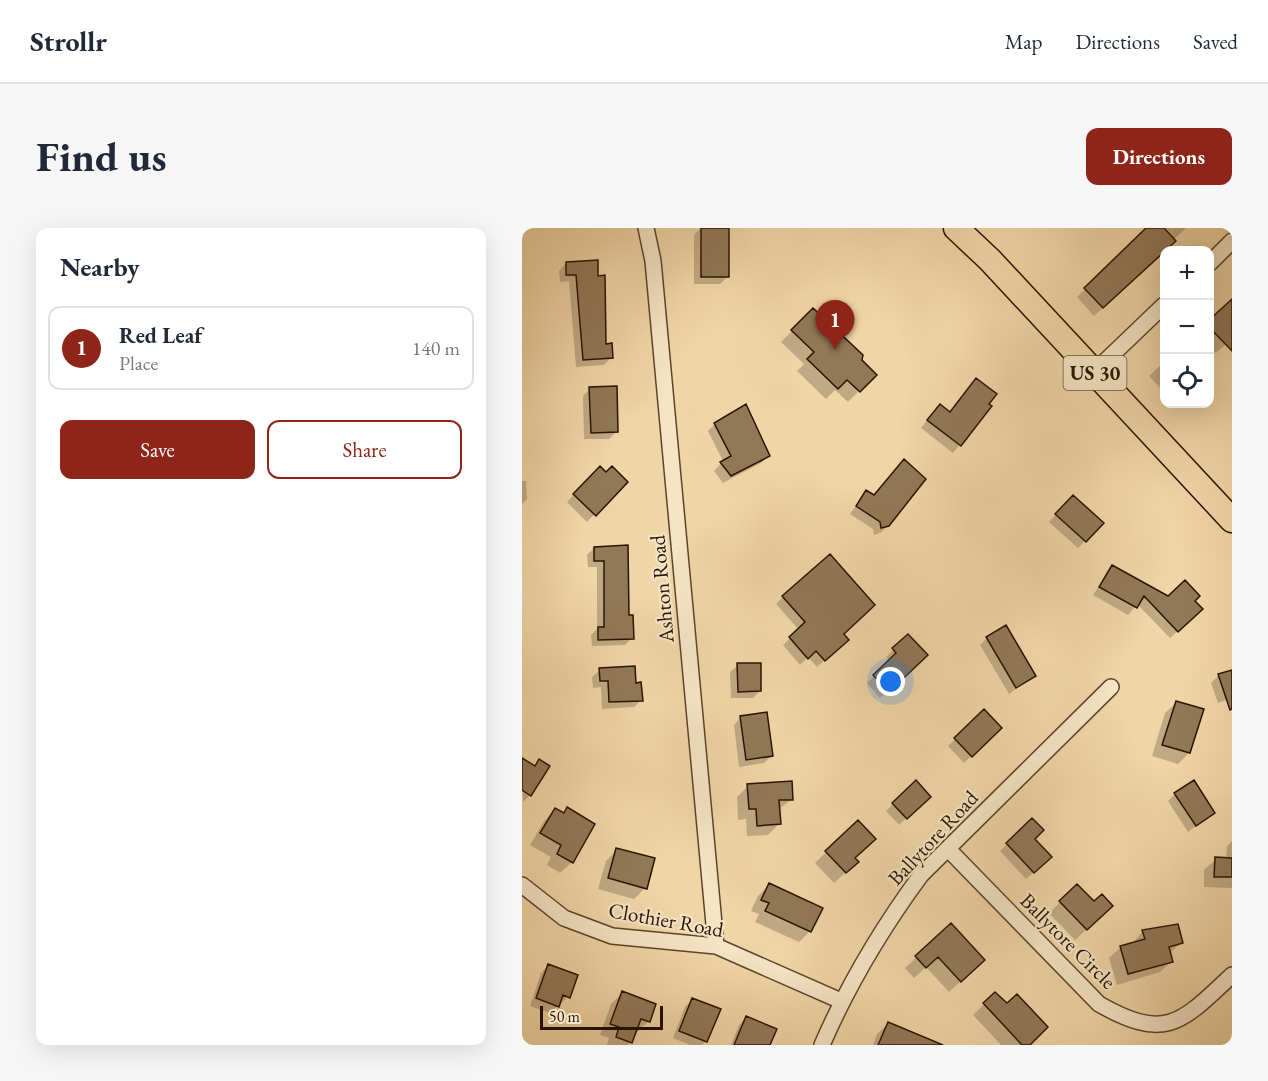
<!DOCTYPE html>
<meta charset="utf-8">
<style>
body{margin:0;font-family:"EB Garamond",serif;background:#f6f6f7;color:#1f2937}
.controls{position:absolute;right:18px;top:18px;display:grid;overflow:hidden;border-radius:12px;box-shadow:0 6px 24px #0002}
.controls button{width:54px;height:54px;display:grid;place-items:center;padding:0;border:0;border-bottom:2px solid #e0e1e3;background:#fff;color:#1f2937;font:30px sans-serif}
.scale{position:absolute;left:18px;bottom:15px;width:123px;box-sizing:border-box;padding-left:6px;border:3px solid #2a1400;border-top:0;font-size:16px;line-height:21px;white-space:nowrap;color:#2a1400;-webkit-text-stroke:4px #f5e4c5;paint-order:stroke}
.you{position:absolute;left:369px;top:454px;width:21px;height:21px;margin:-15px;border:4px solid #fff;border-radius:50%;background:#1a73e8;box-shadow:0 0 0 9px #1a73e833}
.badge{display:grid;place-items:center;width:39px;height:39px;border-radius:50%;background:#8f2418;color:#fff;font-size:20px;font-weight:700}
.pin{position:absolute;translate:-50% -50px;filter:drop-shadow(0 2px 3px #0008)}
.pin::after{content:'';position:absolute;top:32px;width:21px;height:18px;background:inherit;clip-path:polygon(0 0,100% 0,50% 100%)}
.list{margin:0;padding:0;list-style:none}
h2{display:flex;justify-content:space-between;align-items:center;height:78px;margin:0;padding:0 24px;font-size:26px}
h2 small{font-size:20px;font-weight:400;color:#747a83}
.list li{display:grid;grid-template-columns:39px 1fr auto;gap:18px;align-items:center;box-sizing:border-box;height:84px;margin:0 12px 12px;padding:0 12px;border:2px solid #e0e1e3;border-radius:12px}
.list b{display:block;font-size:22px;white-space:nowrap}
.list p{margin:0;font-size:20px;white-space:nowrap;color:#747a83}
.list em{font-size:20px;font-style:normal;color:#747a83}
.actions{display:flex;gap:12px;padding:18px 24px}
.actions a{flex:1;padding:14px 0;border:2px solid #8f2418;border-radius:12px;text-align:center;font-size:21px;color:#8f2418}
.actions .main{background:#8f2418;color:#fff}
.icon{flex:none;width:33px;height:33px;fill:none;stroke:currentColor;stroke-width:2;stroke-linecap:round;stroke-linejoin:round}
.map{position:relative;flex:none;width:710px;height:817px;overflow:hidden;border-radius:12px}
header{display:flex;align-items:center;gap:36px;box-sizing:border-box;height:84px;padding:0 30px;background:#fff;border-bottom:2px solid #e0e1e3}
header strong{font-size:28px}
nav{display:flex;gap:33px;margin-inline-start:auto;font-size:21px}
.intro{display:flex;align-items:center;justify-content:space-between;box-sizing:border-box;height:144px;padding:0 36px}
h1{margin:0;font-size:42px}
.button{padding:15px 27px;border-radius:12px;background:#8f2418;color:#fff;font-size:21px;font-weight:700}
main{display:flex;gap:36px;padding:0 36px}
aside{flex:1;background:#fff;border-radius:12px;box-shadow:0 6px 24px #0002}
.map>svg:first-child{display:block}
.shadow{fill:#0003}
.building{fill:#917856;stroke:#2a1400;stroke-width:1.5}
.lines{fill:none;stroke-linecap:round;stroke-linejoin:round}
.minor-casing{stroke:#5c442a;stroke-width:18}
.trunk-casing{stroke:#2a1400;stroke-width:27}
.minor{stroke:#f5e4c5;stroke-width:15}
.trunk{stroke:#f0d5a6;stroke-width:24}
.labels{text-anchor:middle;stroke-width:4.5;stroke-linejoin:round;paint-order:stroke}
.shield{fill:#f5e4c5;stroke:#67523b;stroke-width:1.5}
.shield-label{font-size:20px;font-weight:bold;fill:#2a1400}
.street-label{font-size:21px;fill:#2a1400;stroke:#f5e4c5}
</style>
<header>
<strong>Strollr</strong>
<nav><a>Map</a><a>Directions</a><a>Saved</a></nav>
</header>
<div class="intro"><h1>Find us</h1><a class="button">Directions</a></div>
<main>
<aside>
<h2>Nearby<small></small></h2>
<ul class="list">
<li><span class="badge">1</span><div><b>Red Leaf</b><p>Place</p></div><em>140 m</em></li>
</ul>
<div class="actions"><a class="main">Save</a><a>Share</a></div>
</aside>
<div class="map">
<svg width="710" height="817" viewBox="0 0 710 817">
<rect width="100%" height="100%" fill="#f0d5a6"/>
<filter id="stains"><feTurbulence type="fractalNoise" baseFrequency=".00333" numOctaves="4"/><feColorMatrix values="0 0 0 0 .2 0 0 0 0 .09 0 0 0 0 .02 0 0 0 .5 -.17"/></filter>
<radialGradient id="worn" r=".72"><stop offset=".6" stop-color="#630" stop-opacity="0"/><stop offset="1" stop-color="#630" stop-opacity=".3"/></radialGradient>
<path class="shadow" d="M179 0H205V49L198 56H172V7Z
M626 0H664L572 88 555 69Z
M74 34 83 117 89 130 82 137 54 139 47 53 38 54 37 43 44 35Z
M710 73V121L705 115 694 125 692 123 688 127V93Z
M291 82 353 147 326 174 313 162 304 171 275 143 282 136 259 114Z
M642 134V164L627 148Z
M454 152 468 179 431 225 399 200 411 185H427Z
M68 161 95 203 87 211H62L61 168Z
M193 196 246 228 239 235 201 255 192 243 201 233 186 203Z
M78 240 84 246 104 254 65 294 45 274Z
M0 253H4L5 271 0 276Z
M344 264 366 298 358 305 352 307 351 301 328 286Z
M544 276 563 313 556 320 527 294Z
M104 319 106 388 110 410 103 417 70 418 69 407 75 401V339H66L65 327 72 320Z
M590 339 646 370 671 373 679 381 648 410 615 376 606 387 571 367Z
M261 369 320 406 318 419 295 439 286 429 278 437 261 417 277 402 254 376Z
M386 408 404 427 358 470 345 455 368 433 364 429Z
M465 410 512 448 487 466 458 417Z
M216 437 238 463 231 470H209L208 444Z
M78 442 113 456 119 472 112 479 80 481 79 459 71 460 70 449Z
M710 443V470L696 475 689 455 696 448Z
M655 474 667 525 656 536 630 528 643 485Z
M462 483 478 500 442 535 426 518Z
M219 489 249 528 242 535 217 539 212 497Z
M0 532 11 539 17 533 8 567 1 574Z
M226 558 270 571 256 582 257 596 246 607 225 608 224 591 216 592 215 569Z
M653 566 691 585 666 604 646 573Z
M407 569 377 597 364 583 371 576Z
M45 581 50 634 38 645 25 637 29 629 8 617 22 593 33 582 40 586Z
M510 592 511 611 528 629 504 651 478 623Z
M710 613V660L682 659V642L694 631H704L705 618Z
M95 622 123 660 112 671 76 661 84 633Z
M304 624 331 630 335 634 312 655 293 635Z
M247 657 288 703 277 714 233 694 237 686 229 683 236 668Z
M555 658 578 689 553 712 527 685Z
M429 697 450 743 427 764 404 739 392 750 383 740Z
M621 703 660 714 648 725 650 733 638 744 595 757 587 730 599 719 610 716Z
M26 738 46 769 28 785 8 778 19 745Z
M100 765 127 793 115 804 113 803 106 817H85L87 810 78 807 89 776Z
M473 766 506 817H479L451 787Z
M171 771 184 813 180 817H168L151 810 163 779Z
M224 790 246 817H209L217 797Z
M367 795 405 817H351L355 806Z"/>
<path class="building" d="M179 0H207V49H179Z
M624 0H642L654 13 581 80 562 60Z
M76 32V48L83 47 84 116 90 115 91 130 61 132 54 47H44V34Z
M710 71V123L687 99V92Z
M291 80 341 127 340 132 355 147 338 164 325 152 316 161 285 131 292 124 269 102Z
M454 150 475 166 467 176 470 178 439 218 405 192 418 176 428 184Z
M95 158 96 204 69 205 67 159Z
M224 176 248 228 209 248 198 234 209 228 192 195Z
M382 231 404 251 367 298 359 300 358 294 334 278 344 262 352 267Z
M78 238 84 244 90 238 106 254 74 288 51 266Z
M551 267 582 295 564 314 533 286Z
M106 317 107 387H111L112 411 76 412V399H82V333H72V319Z
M308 326 353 377 322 406 327 412 303 433 294 423 286 431 267 409 283 394 260 368Z
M590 337 646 368 663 352 678 368 673 373 681 381 656 404 622 368 615 380 577 359Z
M484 397 514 448 494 460 464 409Z
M386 406 406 427 367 464 351 447 374 425 370 420Z
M215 435H239V463L216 464Z
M113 438 114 455 119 454 121 473 87 474 86 453H78L77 440Z
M710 442V481L708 482 696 446Z
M654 473 682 481 668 525 640 517Z
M462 481 480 500 450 529 432 510Z
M245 484 251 528 224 532 218 488Z
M0 530 13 538 17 531 28 538 9 568 0 562Z
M394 552 409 569 385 591 370 575Z
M672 552 693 585 674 598 652 565Z
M270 553 271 572H257L259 596 235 598 234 581H227L225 556Z
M45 579 73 596 51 635 35 626 39 617 18 605 33 580 42 585Z
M510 590 522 602 513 611 530 629 512 645 484 615Z
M336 592 354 611 333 630 337 634 324 645 303 623Z
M94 620 133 630 125 661 86 650Z
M693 629 710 630V649H692Z
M247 655 301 680 289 704 243 683 247 675 239 672Z
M555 656 572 673 580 666 591 678 565 702 537 673Z
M429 695 463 732 439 754 416 729 404 740 393 728Z
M656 696 661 715 647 719 651 734 606 746 598 718 623 711 620 702Z
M26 736 56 747 48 770 41 767 37 779 14 770Z
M100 763 134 776 128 794 119 791 110 815 94 809 97 799 88 796Z
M473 764 485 775 495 766 526 799 508 817H500L461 775Z
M170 770 199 781 185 814 157 803Z
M224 788 255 801 248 817H212Z
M366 794 421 817H356Z"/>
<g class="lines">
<g class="minor-casing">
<path id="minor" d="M124 0 131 33 194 718
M688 35 710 13
M572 144 642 77
M426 621 577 776C644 814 659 795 710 747
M0 657 42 690 90 708 194 718 319 773
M300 817C326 757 360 700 399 647L589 459"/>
</g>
<g class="trunk-casing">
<path id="trunk" d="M434 0 468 32 710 292"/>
</g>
<use href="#minor" class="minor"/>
<use href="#trunk" class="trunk"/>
</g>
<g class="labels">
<rect class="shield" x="541.5" y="128" width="63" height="34" rx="4.5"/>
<g class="shield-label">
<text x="573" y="152">US 30</text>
</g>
<g class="street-label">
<text transform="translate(140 361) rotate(-95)" y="7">Ashton Road</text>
<text transform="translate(411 610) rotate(-47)" y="7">Ballytore Road</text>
<text transform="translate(144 692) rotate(10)" y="7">Clothier Road</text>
<text transform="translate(546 713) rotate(45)" y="7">Ballytore Circle</text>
</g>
</g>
<rect width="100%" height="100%" filter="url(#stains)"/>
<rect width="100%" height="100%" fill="url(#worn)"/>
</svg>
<div class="controls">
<button>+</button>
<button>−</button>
<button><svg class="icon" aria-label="locate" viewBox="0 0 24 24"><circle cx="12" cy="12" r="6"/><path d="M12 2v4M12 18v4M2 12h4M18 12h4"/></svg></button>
</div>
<div class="scale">50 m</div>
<div class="you"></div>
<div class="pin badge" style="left:313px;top:122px">1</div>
</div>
</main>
